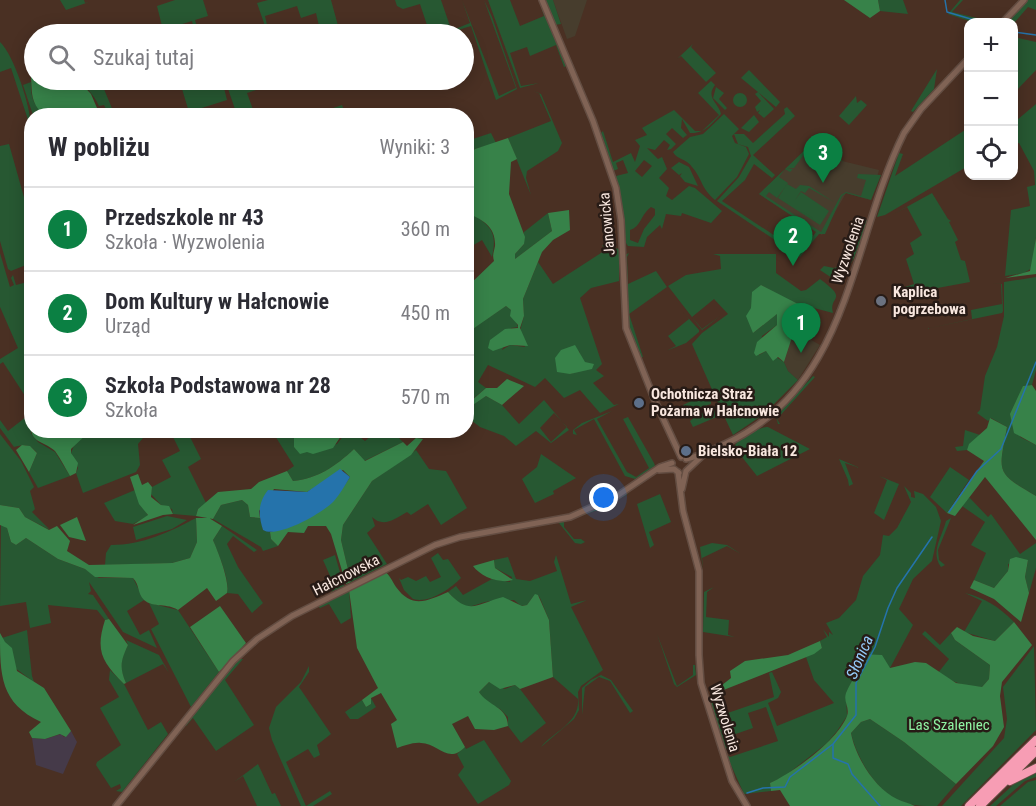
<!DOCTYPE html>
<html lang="pl">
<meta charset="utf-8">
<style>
body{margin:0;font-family:"Roboto Condensed",sans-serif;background:#f2f2f3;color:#2b2b33}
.controls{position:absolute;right:18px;top:18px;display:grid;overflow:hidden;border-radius:12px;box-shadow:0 3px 15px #0003}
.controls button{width:54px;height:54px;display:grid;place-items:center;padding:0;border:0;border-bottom:2px solid #e1e1e2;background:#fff;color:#2b2b33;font:30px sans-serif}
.you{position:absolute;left:604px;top:498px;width:21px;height:21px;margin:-15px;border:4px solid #fff;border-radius:50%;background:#1a73e8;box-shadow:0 0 0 9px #1a73e833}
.badge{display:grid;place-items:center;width:39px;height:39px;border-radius:50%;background:#0b8043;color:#fff;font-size:20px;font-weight:700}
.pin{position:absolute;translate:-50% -50px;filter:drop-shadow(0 2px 3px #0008)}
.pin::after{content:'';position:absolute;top:32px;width:21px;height:18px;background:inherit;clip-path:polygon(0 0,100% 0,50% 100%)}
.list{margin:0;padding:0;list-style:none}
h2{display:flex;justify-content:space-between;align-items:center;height:78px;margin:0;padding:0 24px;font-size:26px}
h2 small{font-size:20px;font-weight:400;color:#7c7c81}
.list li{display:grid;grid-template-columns:39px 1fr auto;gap:18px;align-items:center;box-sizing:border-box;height:84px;padding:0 24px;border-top:2px solid #e1e1e2}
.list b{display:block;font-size:22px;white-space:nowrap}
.list p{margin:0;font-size:20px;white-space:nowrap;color:#7c7c81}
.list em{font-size:20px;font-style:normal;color:#7c7c81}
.icon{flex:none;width:33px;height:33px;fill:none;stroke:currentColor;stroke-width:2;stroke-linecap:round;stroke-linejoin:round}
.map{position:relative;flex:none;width:1036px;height:806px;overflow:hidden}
.search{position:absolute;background:#fff;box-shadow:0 3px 15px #0003;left:24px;top:24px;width:450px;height:66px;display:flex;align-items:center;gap:15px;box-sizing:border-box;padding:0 21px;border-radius:33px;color:#7c7c81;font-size:22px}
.panel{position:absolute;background:#fff;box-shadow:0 3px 15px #0003;left:24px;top:108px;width:450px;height:330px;border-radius:24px}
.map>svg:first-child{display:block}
.industrial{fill:#453a49}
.education{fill:#473d2d}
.green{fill:#275832;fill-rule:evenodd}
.forest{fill:#378249}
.water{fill:#2573ab}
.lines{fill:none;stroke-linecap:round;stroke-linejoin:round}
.stream{stroke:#2573ab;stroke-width:1.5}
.minor-casing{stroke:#634d42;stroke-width:8}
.highway-casing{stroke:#634d42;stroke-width:10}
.minor{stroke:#806355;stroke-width:5}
.highway{stroke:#f79db4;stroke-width:8}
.worship-dot{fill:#6b7280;stroke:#271b16;stroke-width:2}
.service-dot{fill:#5c6f8a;stroke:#271b16;stroke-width:2}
.labels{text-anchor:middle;stroke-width:5;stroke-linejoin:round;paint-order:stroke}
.street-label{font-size:15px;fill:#f8e7df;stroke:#271b16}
.poi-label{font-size:15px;font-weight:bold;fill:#f8e7df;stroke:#271b16;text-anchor:start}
.park-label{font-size:15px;fill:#8ff3a2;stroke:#271b16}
.water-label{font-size:16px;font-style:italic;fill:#96cdfc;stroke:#271b16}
</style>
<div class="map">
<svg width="1036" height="806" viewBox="0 0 1036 806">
<rect width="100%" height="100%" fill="#4a3023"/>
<path class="industrial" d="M71 731 77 742 63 774 36 765 32 738 45 739 61 734 64 737Z"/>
<path class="education" d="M553 0H587L575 36 567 39Z
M817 139 838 160 879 170 871 200 846 193 822 235 759 194Z
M794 330 820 345 798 380 788 371 784 362Z"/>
<path class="green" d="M60 0H84L85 3 89 2 66 10Z
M175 0H203L208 16 195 20 199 34H195L192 21 163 30 157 6Z
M268 0H331L340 33 298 34 319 26 316 13 301 18 297 6 265 16 267 25 265 26 257 3Z
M395 0H441L452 32 430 34 420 4 403 9 397 6Z
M462 0 499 96 516 88 484 0 492 17 517 89 496 100 471 26 455 31V29L470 23Z
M488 0H510L520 26 544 16 541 7 566 66 564 67 556 45 530 56 527 47 510 53 521 86 539 83 520 88Z
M545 0H553L561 24 554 25Z
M878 0H903L908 14 880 11Z
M960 0H963L952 12 994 22H972L948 14Z
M1028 0H1036V10L1028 7 1014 23 1007 22Z
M1014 37 1036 42V70L1014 93Z
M0 42C14 55 32 110 31 129L11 68 0 72Z
M693 44 691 47 716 73 706 82 681 56 677 59Z
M937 69 934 89 913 112 911 111Z
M749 70 780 102 776 107 741 78Z
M80 80 84 84 101 82 114 113 109 115 104 105 99 106C94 95 87 89 80 80Z
M213 80H222L227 100 189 112 182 89Z
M225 80H253L256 90 247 93 255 115H237Z
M711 81 715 85C705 98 719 103 721 114 712 123 705 134 690 133L682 119 681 128 687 135 683 138 672 128 666 134 676 144 671 149 667 150 670 145 664 140 655 150 647 148 658 159 662 157 667 169 659 178 669 188 666 196 672 200 689 186 695 188 722 211 711 223 682 213 681 216 666 214 662 229 660 225 647 237 644 247 628 246C620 238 621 191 616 176L628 173 623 160 616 163 618 169 613 171 601 133 603 131 613 162 631 153 635 162 640 146 635 140 647 135 642 128 674 110 695 131H702L719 115 698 93ZM644 160 652 166 642 177 635 171ZM651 207 655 209V215L644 229 638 243 630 240V230C641 227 641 214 651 207Z
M31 82C30 101 37 113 56 115H33L23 85Z
M716 87 724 93 719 99 727 108 725 110 713 98Z
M533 91 541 94 562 143 558 151 527 171 526 178 531 195 508 138 551 121 539 93Z
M758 92 774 109 764 118 758 113 760 110 757 112 755 107 761 101 755 94Z
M733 100a7 7 0 1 1 14 0a7 7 0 1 1-14 0Z
M856 96 857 103 861 100 867 105 849 125 839 116Z
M1036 104V237L1032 268 1024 273 1005 276 1011 210 1030 206 1027 187 1035 185 1034 171 1019 143H1014V113L1017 120Z
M342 105 346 115H313Z
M787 107 795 116 753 155 775 175 772 178 754 164 745 180 722 201 801 253 816 232 759 194 808 147 809 148 794 168H787L793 169 790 172 785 169 779 177 788 183 777 198 769 192 766 196 821 232 841 195 846 192 861 196 866 180 857 178 858 174 881 175 871 200 846 193 842 196 825 234H819L800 257 717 201 739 177 751 156 748 147 738 144 734 134H744L753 143 785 114 784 109Z
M724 114 739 129 732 136 735 143 746 147 749 154 737 177 715 200C700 187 703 180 692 167 687 159 676 159 673 152L690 137 703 134Z
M754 115 759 122 749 132 741 128Z
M968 128V166L885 215 877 217 899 153 903 154 895 176Z
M491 133 496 143 475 149 467 157V141Z
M817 139 844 162 817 148 814 149V145L809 146Z
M9 144 31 222V263L11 271 8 269 0 241V146Z
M679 162 689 167 698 186 685 182 680 176 682 173 679 175 671 168Z
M466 170 474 186 468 208C486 227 499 226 492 257L482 240 467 249Z
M787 184 796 189 800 185 809 186 834 202 809 188 805 193 801 191 795 200 801 192 829 211 820 225 778 198Z
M932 193 948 219 951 221 949 222 958 240 955 242 961 260 965 261 970 282 905 294V287L914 284 906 259 914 254 910 243 922 235 907 207 892 215Z
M548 213 552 231 515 259V254L524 244V232Z
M868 219 854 258 846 272 842 265 847 263 861 224Z
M602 245 619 249V281L591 288 580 298 602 364 596 370 604 376 593 383 614 405 619 404 600 413 580 390 564 398 545 378 535 387 488 365 478 382 486 388 468 403 466 333 506 306 511 310 518 327 511 328 502 350 510 345 525 347 520 331 524 316 523 299 538 262 553 284 601 253 605 249ZM579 351 585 369 570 374Z
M0 253 10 287 14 285 11 278 13 275 16 285 31 281V405L3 362 0 364V359L18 348 0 307Z
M629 253 627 257 628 284 656 271 667 287 629 314 643 357 640 358 628 329 625 255Z
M713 254H776V273L801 291 806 290 820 279C850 301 828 295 833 313L791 302 761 285 753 333 778 313 777 325 762 336 759 355 766 351 784 362 788 371 798 380 764 414 733 435 716 399 718 392 714 394 692 344 702 333 728 314 714 299 692 317 702 329 720 316 702 330 668 286 686 275 721 269 720 256Z
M824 266 834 268 840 266 844 273 832 278 820 270Z
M1036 277V370L1032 385 1023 386 1020 437 1036 445V496C994 472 999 472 1007 427L991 418 988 421 977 413 980 410 985 376 997 347 1004 316V282Z
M993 283 1002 284 1003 311 1002 313 925 329 972 319 971 310 1002 304 1001 284Z
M683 312 699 330V332L686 343 666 351 676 346 668 336 689 319Z
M813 376 815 377 777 419 780 424H778L776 416Z
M710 392 711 404 686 412 683 405Z
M486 396 502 405 519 424 544 400 569 430 551 443 536 431 516 446 504 436 480 427 467 417 466 409ZM554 413 567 427 551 442 540 428Z
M710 410H716L719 416 693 427 690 421 698 414Z
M612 411 597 419 627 472 636 477 649 468 623 419 628 417 654 463 655 466 635 479 625 476 594 419 574 430 577 435 573 434V430L582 423Z
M31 413V433L38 442 55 452 70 476 38 488 29 472 37 453C30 444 24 444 14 447L0 428V420L8 431Z
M768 427 810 449 757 476 734 447C738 438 759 427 768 427Z
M154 430 153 435 143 438 138 444 140 465 136 472 83 493 76 473 78 468 71 453 75 443 90 431Z
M965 430 980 435 967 450 957 451 955 447 963 446Z
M183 431H187L201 459 188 467 206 503 198 509 196 516 173 514 172 509 161 505 151 494 152 487 171 477 162 460 180 451 172 435Z
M272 431H294V447L307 452 337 444 347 431H352L365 441 377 431H400L398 437 403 442 364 461 354 449C336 466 317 479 293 481L287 471 294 466Z
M0 434 21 461 34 487 30 491 35 509 32 512 50 530 25 517 19 508 0 505Z
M416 450 429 469 446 471 467 508 441 525 428 504 411 515 407 512C395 519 383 528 372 517L375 526 367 533 387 564 351 582 341 540 343 525 372 481Z
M541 454 576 478 553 491 554 494 535 503 522 479 537 467Z
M839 459 860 468 845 463 853 484 849 486 848 480 771 517 848 480Z
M950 467 969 480 947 513 930 497Z
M879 476 899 484 884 520 874 513 887 480Z
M904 486 911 493V497L915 498 914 491 923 494 936 507 941 521 932 561 913 579 899 609 913 625 890 668 861 662 846 694 847 716 837 731 827 743 785 776 770 783 771 791 744 794 726 754 730 757 778 741 766 707 748 713 753 728 724 738 729 748 725 749 710 703 714 702 719 716 774 697 769 673 772 672 781 692 778 698 768 703 777 726 834 703 814 680 806 657 822 648 820 641 827 637 823 629 829 637V632L833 635 826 623 839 618 856 600 863 576 880 555 883 535 889 536 897 528 911 502Z
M135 490 148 516 133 524 115 521 104 503Z
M630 493 600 509 564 522V527L574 539H581L585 542 581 544 575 543 559 523Z
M660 494 671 522 649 532 654 545 650 548 637 504Z
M968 496 988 517 991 514 1020 554 1036 543V568L1029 593 1025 577 1028 560 1008 564V571L994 588 974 580 986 553 971 545 985 522 962 506Z
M242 500 248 505 250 517 260 518 263 530 270 532 271 539 278 546 263 551 261 547 213 519 221 505Z
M167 516 187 520 172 529 136 540 133 527Z
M196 518 197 542 190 558 172 563 105 565 106 553 111 545C143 545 169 532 196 518Z
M951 518 938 550 939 560 945 565 941 567C930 552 942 537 946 521Z
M1 524 7 528 11 542 16 545 26 538 58 559 85 569 99 578H133L144 600 127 611 140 635 149 630 157 648 123 632 89 582 91 591 88 594 93 595 109 619 105 620 97 610 48 605 51 623 30 628 26 602 0 606Z
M222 526 257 550 254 552 233 536 227 544 238 567 263 603 252 613 238 594 227 593C230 578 218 554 213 540Z
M712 543 727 545 741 554 727 546 702 558 703 569 700 547Z
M438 553 443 560 448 559 461 578C450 589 429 604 413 599L404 590 399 578 401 580 408 577 416 581 426 576 430 582 441 577 431 558Z
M335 555 344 586 331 592 335 587 323 560Z
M556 555 571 604 587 600 571 607 603 670 581 686 578 692 579 710 574 719 541 747C553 732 580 723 578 699L553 677 549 620 540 598 538 595 533 597 527 605 521 606 514 600C505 601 494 600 485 602 462 609 465 610 448 592L456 586 463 595 492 579 510 582 512 577 495 568 494 560 508 557 516 579 530 581 557 571 554 562Z
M714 587 707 592 706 617 729 620 728 635 735 637 703 632 704 592Z
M349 590 351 618 341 624 329 604 320 608 318 606Z
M965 593C985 598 998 606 1014 622L995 641 964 632 982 601Z
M149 603 178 610 219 672 191 707 151 629 159 624Z
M27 630 32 676 34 682 15 668 2 638Z
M925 631 940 645 951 633 955 640 990 665 989 679 982 687C965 687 953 682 938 673L949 659 922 634Z
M657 634 677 686 693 675V665H695L696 675 677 687 674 684Z
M126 640 159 655 169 673 163 664 126 683C119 668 120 660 128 645Z
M1034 646 1036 730 961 806H942L1004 738 1007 719 1003 687Z
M238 659H243L225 680 254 725 216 751 193 718 186 726 185 724Z
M309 666V672L299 687 331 734 317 745 320 755 314 758 308 749 286 762 306 806 330 791 332 794 313 806H301L272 740 269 728 276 707 301 682Z
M110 670 124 684 148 730 161 722 168 734 122 792 116 791 121 788 120 784 111 788 96 765 97 762 121 745 100 708 119 697 109 680Z
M601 675 611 680 633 711 630 713 610 681 599 677 585 687 582 715V688L591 680Z
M489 682 505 689 515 685 520 689 546 723 521 743 508 726V717L500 709 486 703 479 692Z
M371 698 376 707 358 719H350L345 712 362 700 366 707 371 704Z
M870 719 904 742 956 784 937 806C923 806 908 806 895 799 874 787 856 756 851 733L861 722Z
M484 740 511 781 509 785 478 804 458 775 464 767 457 754 465 747 466 749Z
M258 764 272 794 275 793 281 806H257L243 776 234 782Z
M1036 770V777L1025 781 996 806H990L1014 784Z
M1036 780V806H1000L1028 782Z"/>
<path class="forest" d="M844 0H878L880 11 870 18Z
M34 46V80H78L91 94 100 115H56L39 110C29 97 33 86 30 71 29 62 24 56 27 47Z
M508 138 517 159 511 162 509 194 525 237 524 244 515 254V259L552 231 548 213 569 210 570 230 553 240 542 252 523 299 524 316 520 328 528 346 510 345 493 351 488 348 490 340 505 329 518 328V325L510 316 511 310 506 306 467 333V287L494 261C492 255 494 252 495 246 496 228 484 220 469 214L474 186 467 170V157L475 149Z
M1036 238V274L1005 278 1030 271Z
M761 285 798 304 795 322 797 332 794 331 784 362 778 357 773 361 766 351 756 356 754 353 757 342 777 325V314L753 333 746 316 751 308 752 292Z
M575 345 585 362 594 364 592 369 570 374 557 372 555 358 561 350Z
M507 379 524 386 502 405 486 396 467 409V401H471L486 388H497Z
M1032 385 1036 391V445L1014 433 1010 414 1023 386Z
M990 418 1007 427C999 472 994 472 1036 496V540L985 477 955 516 947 513 984 461 967 450 969 444 987 428Z
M31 426 32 430 90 431 71 449V453L78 463 76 473 70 476C65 468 61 459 55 451 46 442 30 443 31 426Z
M294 431H335L341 436 333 448 313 454 307 452 300 454 294 447Z
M416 438 423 439 411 455 372 481 343 525 341 540 351 582 346 584 331 534 326 526H308L304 533 288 532 278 546 271 539 270 532C305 524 331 508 350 477L343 470 307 492 274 489 259 511 260 518 250 517 248 505 242 500 221 505 213 519 196 516 198 509 218 492 251 489 259 482 287 471 293 481C317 479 336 466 354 449L365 461 403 442 407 446Z
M22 445 30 446 37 453 29 472 16 450Z
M138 474 142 485 148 482 152 487 151 497 161 505 169 506 173 514 163 515 133 525 148 515 139 504 130 477Z
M0 505 19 508 25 517 49 530 57 526 70 541 67 551 89 565 172 563 190 558 197 542 196 518H209L222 526 213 540C218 552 230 581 227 593L216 601 207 588 178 610C168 603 153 608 144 600 137 593 140 585 133 578L95 577 85 569 58 559 26 538 16 545 11 542 7 528 0 525Z
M77 517 86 541 69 537 60 525Z
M1016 557 1028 560 1025 577 1029 593 1021 622 994 599 970 588 974 580 994 588 1008 571 1010 559Z
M494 560 495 568 513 580C500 584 481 577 473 566Z
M384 571C390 575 392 581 396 587 412 609 427 601 448 592 470 616 476 604 503 597L522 606 527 605 535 594 538 595 549 620 553 677 520 689 515 685 500 689 489 682 479 692C488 706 508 707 508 726L494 730 475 729 468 716 452 724 465 747C448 765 438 743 421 743 413 742 404 746 397 748L391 724 397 720 381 693 371 698V704L366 707 362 700 378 688 357 648 349 590Z
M220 606 246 643 219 672 190 627Z
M109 619 128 645C121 660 119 667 126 683L124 684C102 662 95 651 105 620Z
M1014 622 1032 645 1002 682 1000 696 1004 727 993 746 956 784 904 742 870 719 861 722 851 733C855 756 875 789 897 799 903 802 909 803 915 806H790L780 790 771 791 770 783C794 772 837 741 847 716 850 707 843 702 846 693 851 680 862 669 861 654L882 655 890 668 915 662 926 663 956 683 982 687 989 679 990 665 955 640 951 633 957 627 973 636 995 641Z
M0 633 5 642 12 648 17 671 44 688 71 731 66 737 60 734 45 739 32 738 29 732 41 722C0 703 0 675 0 633Z
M820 641 822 648 814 654 721 691 717 689 731 678 730 671 745 661 788 655Z"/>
<path class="water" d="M340 469 350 477C345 485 340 494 334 501 323 513 277 539 263 530 258 514 258 503 268 490L307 492Z"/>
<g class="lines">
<path class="stream" d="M945 0 947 12 981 22
M1014 32 1036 35
M949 512 977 471 1001 449 1036 362
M747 793 763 788 785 787 790 777 833 744
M880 806 852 774 848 764 833 758V744L856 715V683L875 647 888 608 897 588 932 537"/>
<g class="minor-casing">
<path id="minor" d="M542 0 593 121 616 188 621 220 626 328 655 401 681 457
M1003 22 1024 0
M686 459C700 456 712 450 725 444 852 385 849 244 904 133L921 109 968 59
M659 470 674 469 679 473
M678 472 683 511 699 571V655L701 683 732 781 747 806
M682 489 686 471 704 454
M116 806 233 661 257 639 292 616 435 545 460 537 570 517 617 496 660 467 672 463"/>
</g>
<g class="highway-casing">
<path id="highway" d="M1010 781 1036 768
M969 806 1036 740
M980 806 1036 751"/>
</g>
<use href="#minor" class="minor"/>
<use href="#highway" class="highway"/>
</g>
<circle class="worship-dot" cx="881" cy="301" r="6"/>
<g class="service-dot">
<circle cx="639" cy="403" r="6"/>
<circle cx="686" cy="451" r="6"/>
</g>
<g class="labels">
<g class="street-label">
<text transform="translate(607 224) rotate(-95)" y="5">Janowicka</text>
<text transform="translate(848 250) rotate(-71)" y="5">Wyzwolenia</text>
<text transform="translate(346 575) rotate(-27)" y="5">Hałcnowska</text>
<text transform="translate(725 718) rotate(73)" y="5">Wyzwolenia</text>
</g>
<g class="poi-label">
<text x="893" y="297">Kaplica<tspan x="893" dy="17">pogrzebowa</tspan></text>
<text x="651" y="399">Ochotnicza Straż<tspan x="651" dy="17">Pożarna w Hałcnowie</tspan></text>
<text x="698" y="456">Bielsko-Biała 12</text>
</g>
<g class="park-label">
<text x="949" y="730">Las Szaleniec</text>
</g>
<g class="water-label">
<text transform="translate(859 657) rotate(-67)" y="6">Słonica</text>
</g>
</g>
</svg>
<div class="controls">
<button>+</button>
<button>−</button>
<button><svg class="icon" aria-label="locate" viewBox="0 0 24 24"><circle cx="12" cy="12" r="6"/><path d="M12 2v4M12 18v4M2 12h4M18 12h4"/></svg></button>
</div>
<div class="you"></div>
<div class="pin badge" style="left:801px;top:353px">1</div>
<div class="pin badge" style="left:793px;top:266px">2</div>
<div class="pin badge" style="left:823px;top:183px">3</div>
<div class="search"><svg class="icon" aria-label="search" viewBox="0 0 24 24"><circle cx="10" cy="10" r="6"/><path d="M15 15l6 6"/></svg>Szukaj tutaj</div>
<section class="panel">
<h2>W pobliżu<small>Wyniki: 3</small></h2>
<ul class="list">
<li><span class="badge">1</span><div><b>Przedszkole nr 43</b><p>Szkoła · Wyzwolenia</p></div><em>360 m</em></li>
<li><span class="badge">2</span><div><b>Dom Kultury w Hałcnowie</b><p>Urząd</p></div><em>450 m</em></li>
<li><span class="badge">3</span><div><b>Szkoła Podstawowa nr 28</b><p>Szkoła</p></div><em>570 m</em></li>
</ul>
</section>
</div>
